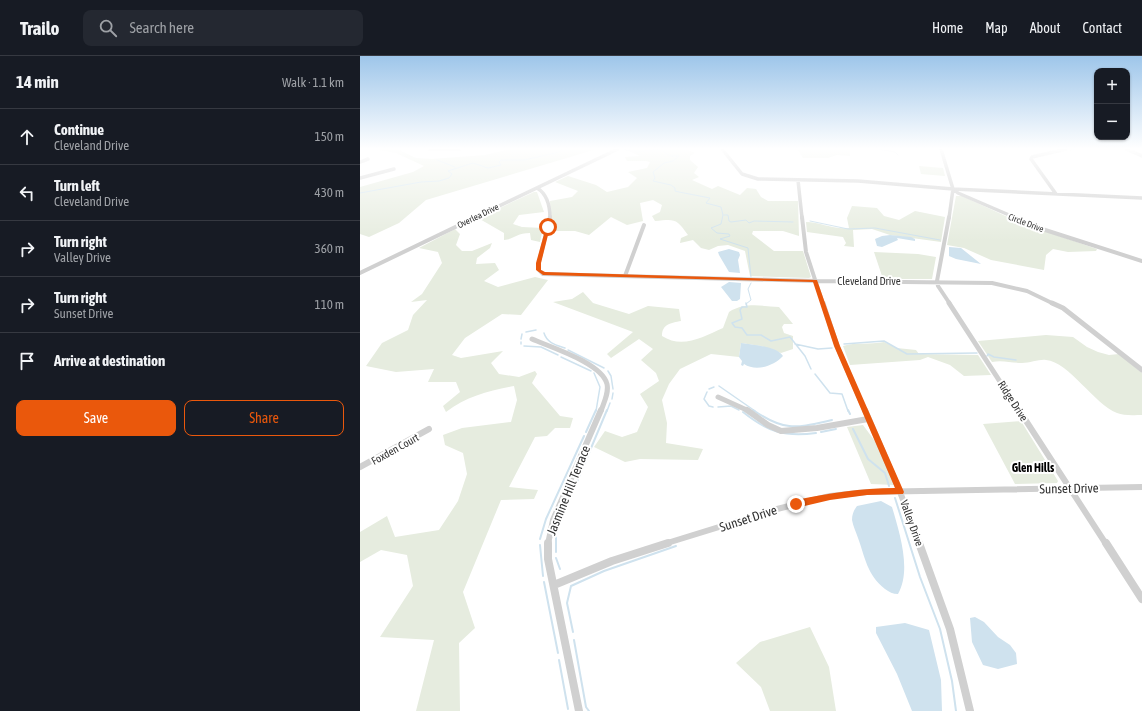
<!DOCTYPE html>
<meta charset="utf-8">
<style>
body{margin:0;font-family:"Asap Condensed",sans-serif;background:#242831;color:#f1f3f6}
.controls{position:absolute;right:12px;top:12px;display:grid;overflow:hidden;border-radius:8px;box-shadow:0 1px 3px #0004}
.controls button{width:36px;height:36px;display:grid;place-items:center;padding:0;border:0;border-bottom:1px solid #363941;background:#171b24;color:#f1f3f6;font:20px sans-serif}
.stop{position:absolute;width:12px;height:12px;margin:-9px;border:3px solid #ea580c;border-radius:50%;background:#fff}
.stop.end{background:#ea580c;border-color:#fff;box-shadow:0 1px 4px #0008}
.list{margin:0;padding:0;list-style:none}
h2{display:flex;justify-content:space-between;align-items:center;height:52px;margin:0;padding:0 16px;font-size:17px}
h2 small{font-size:13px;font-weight:400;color:#9ea1a6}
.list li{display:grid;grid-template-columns:26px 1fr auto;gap:12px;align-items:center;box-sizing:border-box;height:56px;padding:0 16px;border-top:1px solid #363941}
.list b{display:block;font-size:15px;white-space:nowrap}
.list p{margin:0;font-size:13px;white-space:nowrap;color:#9ea1a6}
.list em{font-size:13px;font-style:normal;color:#9ea1a6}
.actions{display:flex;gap:8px;padding:12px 16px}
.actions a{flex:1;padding:9px 0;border:1px solid #ea580c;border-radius:8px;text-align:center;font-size:14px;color:#ea580c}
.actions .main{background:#ea580c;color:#fff}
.icon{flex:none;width:22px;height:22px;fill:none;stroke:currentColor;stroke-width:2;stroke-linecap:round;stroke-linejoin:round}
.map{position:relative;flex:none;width:782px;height:655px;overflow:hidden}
header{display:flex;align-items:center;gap:24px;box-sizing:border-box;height:56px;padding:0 20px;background:#171b24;border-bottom:1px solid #363941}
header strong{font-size:19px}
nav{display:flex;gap:22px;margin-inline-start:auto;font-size:14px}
.search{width:280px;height:36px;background:#242831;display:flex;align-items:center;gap:10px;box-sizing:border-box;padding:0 14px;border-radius:8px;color:#9ea1a6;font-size:15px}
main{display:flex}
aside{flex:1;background:#171b24}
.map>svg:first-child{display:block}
.green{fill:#e6ecdf}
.water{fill:#cfe2ee}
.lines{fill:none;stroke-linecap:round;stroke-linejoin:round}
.stream-far2{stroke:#cfe2ee;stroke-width:1}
.stream-far1{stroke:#cfe2ee;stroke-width:1.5}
.stream{stroke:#cfe2ee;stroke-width:2}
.street-far4{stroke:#d0d0d0;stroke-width:3.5}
.street-far3{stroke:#d0d0d0;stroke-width:4}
.street-far2{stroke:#d0d0d0;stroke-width:5}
.street-far1{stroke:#d0d0d0;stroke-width:6}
.street{stroke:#d0d0d0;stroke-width:8}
.route{fill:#ea580c}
.labels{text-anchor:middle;stroke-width:4;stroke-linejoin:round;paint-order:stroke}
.far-street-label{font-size:9px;fill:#333;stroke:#fff}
.street-label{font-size:11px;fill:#333;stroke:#fff}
.neighbourhood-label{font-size:12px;font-weight:bold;fill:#000;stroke:#fff}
.near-street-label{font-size:13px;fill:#333;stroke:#fff}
</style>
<header>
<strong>Trailo</strong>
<div class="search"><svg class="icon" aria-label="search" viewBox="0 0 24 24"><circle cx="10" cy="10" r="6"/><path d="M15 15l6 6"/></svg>Search here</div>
<nav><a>Home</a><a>Map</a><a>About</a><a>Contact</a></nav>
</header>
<main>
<aside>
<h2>14 min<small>Walk · 1.1 km</small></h2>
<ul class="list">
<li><svg class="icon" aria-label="ahead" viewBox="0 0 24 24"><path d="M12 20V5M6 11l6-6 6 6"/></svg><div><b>Continue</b><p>Cleveland Drive</p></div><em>150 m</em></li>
<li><svg class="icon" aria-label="left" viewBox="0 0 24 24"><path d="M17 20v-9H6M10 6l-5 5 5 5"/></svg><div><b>Turn left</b><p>Cleveland Drive</p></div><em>430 m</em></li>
<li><svg class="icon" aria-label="right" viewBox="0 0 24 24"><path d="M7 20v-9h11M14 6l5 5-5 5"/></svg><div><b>Turn right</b><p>Valley Drive</p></div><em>360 m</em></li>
<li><svg class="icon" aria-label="right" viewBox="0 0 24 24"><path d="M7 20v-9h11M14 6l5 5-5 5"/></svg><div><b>Turn right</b><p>Sunset Drive</p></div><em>110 m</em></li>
<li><svg class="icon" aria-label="arrive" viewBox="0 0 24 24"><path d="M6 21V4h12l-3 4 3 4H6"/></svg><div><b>Arrive at destination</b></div></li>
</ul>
<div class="actions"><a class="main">Save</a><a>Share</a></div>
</aside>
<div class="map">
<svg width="782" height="655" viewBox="0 0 782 655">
<rect width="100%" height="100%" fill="#fff"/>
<path class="green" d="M14 93H37L56 102 72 103 125 99 150 93H237L66 144 39 167 9 181 0 178V131L53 116 64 110 36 97Z
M264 93H325L335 97 330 100V104L338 111 334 117 339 121 332 124 352 133 358 130 380 139 387 132 396 133 401 141 408 145H438L439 180 423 175H393L392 178 414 195H443L451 221 449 222 390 220 385 195 368 189 358 190 349 194 341 192 333 184 320 187 321 182 328 179C316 162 315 163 295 165L292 160 300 156 302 149 293 144 280 147 283 165 267 169 251 161 229 179 215 175H195L191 170 190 145 212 141 218 135 195 126 208 120 236 129 247 136 268 131 277 122 268 116 287 112 290 106 286 105H267L265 101 280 100Z
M419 93H490V100L477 99 468 102H443L438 94Z
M559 110 583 112 585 120 561 118Z
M174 136H177L184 156 159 159 153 168 162 171 183 172 180 186 171 184 170 177C156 177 155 183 144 184V177L118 162Z
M596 140H602L661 167 737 193 736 195 708 196 693 193 686 199 684 214 631 204 604 192 587 189Z
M492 150 517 152 524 160 539 164 555 155 585 161 581 186 530 179 512 173 493 174 494 191 484 190 486 187 483 181 447 176 446 166C461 166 473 174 489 172L487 162Z
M95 173 100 178 96 189 102 195H112L132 187 130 192 117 202 116 208 135 207 139 214 124 225 138 231 175 221 188 224 161 259 142 258 105 282 92 299 101 302 143 295 131 307 139 318 159 321 175 315 177 318 172 327 200 360 213 362 210 372H195L187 380 175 381 149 431 178 434 174 443 141 444 103 536 115 572 99 587 100 655H56L74 584 20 581 53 530 47 499 21 494 0 506V476L27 460 35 481 79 474 98 445 107 418 103 397 85 389 83 379 102 372 151 366 157 344 154 330C129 335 107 340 86 356L83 350 100 336 96 326H68L74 313 36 316 6 310 22 287 48 274 53 259 67 244 51 246 62 238 82 207 78 196 59 192Z
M514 196 558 198 576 201 572 223H523Z
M223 236 233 247 269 258 288 250 319 253 321 265C311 267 302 268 302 280 322 293 343 281 363 272L369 256C385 246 401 250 419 251L433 268H424L422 271 424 277 433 280V293L421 297 401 290 381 287 379 301 351 298 320 313 309 328 302 344 307 367 306 387 343 393 338 404 280 403 265 406 234 391 245 375 262 381 277 376 288 351 280 338 299 325 296 317 281 304 293 293 279 283 251 302 247 298 273 276 193 246 212 243Z
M686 279 713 281 727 291 738 296 749 299 759 298 782 317V359C775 359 764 360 757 357 734 348 709 306 686 304 680 303 670 307 662 307 651 307 643 304 632 306L618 285Z
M524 286 537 292 556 294 559 298 618 299 631 319 604 320 590 309 568 301 560 304 490 309 483 290C496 286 510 289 524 286Z
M661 365 698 425 697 427 655 428 623 368Z
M503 369 517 388 534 429 511 428 487 371Z
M450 571 469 611 476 655H410L401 631 376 607 400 586Z"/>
<path class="water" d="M530 179 551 181 555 183V185L537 182 538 184 522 191 517 190 515 183 522 180Z
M589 191 601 192 621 208 596 203 589 200Z
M369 193 379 196 380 199 378 204 380 217 369 216 359 199 358 196Z
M369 226 381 227 380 243 377 245H372L361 231Z
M381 287C393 289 416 290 423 300 414 310 396 316 384 308L383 310 381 309 382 305 379 301Z
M521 445 532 451C539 475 552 514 538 538 533 538 529 536 525 533 507 519 505 501 498 482 496 476 493 470 492 464 492 458 494 454 497 450Z
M615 561 624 566 638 581 650 589 656 597 657 608 638 613 623 609 612 586 610 562Z
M545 567 569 574 581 624 582 655H552L537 618 516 577V571Z"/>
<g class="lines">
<path class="stream-far2" d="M262 93 278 96 299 93 311 100H319L313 105 304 107 293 116 295 122 293 125 311 129 315 132V135L319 136 350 142 346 147 361 151 363 159 361 168 351 172 357 177 369 178 370 180 360 183 388 192 391 221
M518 93 535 96 538 99
M710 94 714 93
M77 104 95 111
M0 137 61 126 79 125 89 122 92 118 88 115 113 107 128 112 141 109 139 106 141 104H164L199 96 203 93
M364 159H368L369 165 371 166 386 164 389 167 394 165 433 166
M450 165 488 173 515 172 580 184
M386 248 391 244 388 233 391 227"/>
<path class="stream-far1" d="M386 247 387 251H382L380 254 382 263 372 267 375 271 382 272 387 279H401L411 285 430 281 445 300 451 313
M166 276 176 274
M184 277C187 287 196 289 205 292
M161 283 162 278
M161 286V288
M435 288 458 293 472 292
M484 288 524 285 547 298 617 297
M164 290 181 291 198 299
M208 294 244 312
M627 300 628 298 634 301 656 304
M201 301 231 315
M248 315 251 320 253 333
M234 317 240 331 236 355
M455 318 470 337 482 338 488 355
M359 330 395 355
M349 333 354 331
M347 336 344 343 349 350 353 351
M252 343 253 337
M358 351 371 350 379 354
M247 355 250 347"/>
<path class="stream" d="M393 354C425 376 436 372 472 364
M488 354 490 358
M383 356C408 376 424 381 456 377
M493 373 508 403 525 417 529 430
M226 376 236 354
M461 376 476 373
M213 435 247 354
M535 442 560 521 580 573 592 625 596 655
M180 483 186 463 224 380
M180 489 183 520
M196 496V477L210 440
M196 502 200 513
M184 526 198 597
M213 576 207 547 211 530 244 515 316 490
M214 584 226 651 229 655
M199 604 208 653"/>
<path class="street-far4" d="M70 93H99
M362 93 382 118 398 123 498 125 593 133 782 142
M581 93 593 133 598 137 656 162
M766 93 782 100
M0 106 8 103
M0 122 34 113
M438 124 442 162
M177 132C187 138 190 151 190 162
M696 138 671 103 672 101 706 93
M114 162 258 93
M589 162 593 133"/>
<path class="street-far3" d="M190 161 179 206V214L183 218 456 225 632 227 667 235 694 248
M442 161 446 196 463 248
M589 161 577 225 578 230 590 248
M654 161 679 172 782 205
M0 217 116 161
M265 220 284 169"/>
<path class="street-far2" d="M463 247 477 290 505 355
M589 247 659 355
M692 247 703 252 782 314
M172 283C190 291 242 307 247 328 249 337 244 346 241 355
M358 341 389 355"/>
<path class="street-far1" d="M387 354 408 369 421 375 457 372 508 363
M505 354 540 436 560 488
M659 354 746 488
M0 411 69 373
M188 488 193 464 241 354
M304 488 417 453 470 440 507 436 782 431"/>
<path class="street" d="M188 487V503L219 655
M559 487 590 573 610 655
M746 487 782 543
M194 529 252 505 308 487"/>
</g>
<linearGradient id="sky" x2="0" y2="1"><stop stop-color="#9ec6ea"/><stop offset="0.5" stop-color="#fff"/><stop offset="1" stop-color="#fff" stop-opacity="0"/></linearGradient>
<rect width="782" height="185" fill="url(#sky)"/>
<path class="route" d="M188 170 190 171 181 207V214L185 216 457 224 480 290 544 436 543 438 507 439 470 444 436 452 432 448 436 444C469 437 501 432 535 432L474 290 453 226 183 219 176 214V207L186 171Z"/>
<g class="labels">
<g class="far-street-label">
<text transform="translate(118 160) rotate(-26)" y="3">Overlea Drive</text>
<text transform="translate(666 167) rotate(21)" y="3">Circle Drive</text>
</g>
<g class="street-label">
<text x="509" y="229">Cleveland Drive</text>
<text transform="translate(653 345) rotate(57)" y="4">Ridge Drive</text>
<text transform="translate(35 393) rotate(-29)" y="4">Foxden Court</text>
<text transform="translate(552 467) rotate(70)" y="4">Valley Drive</text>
</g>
<g class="neighbourhood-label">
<text x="673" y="416">Glen Hills</text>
</g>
<g class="near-street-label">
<text transform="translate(709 432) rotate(-1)" y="5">Sunset Drive</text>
<text transform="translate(208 434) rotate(-68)" y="5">Jasmine Hill Terrace</text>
<text transform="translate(388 462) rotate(-18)" y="5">Sunset Drive</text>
</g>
</g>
</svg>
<div class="controls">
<button>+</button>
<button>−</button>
</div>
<div class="stop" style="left:188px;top:171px"></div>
<div class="stop end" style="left:436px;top:448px"></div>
</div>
</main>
